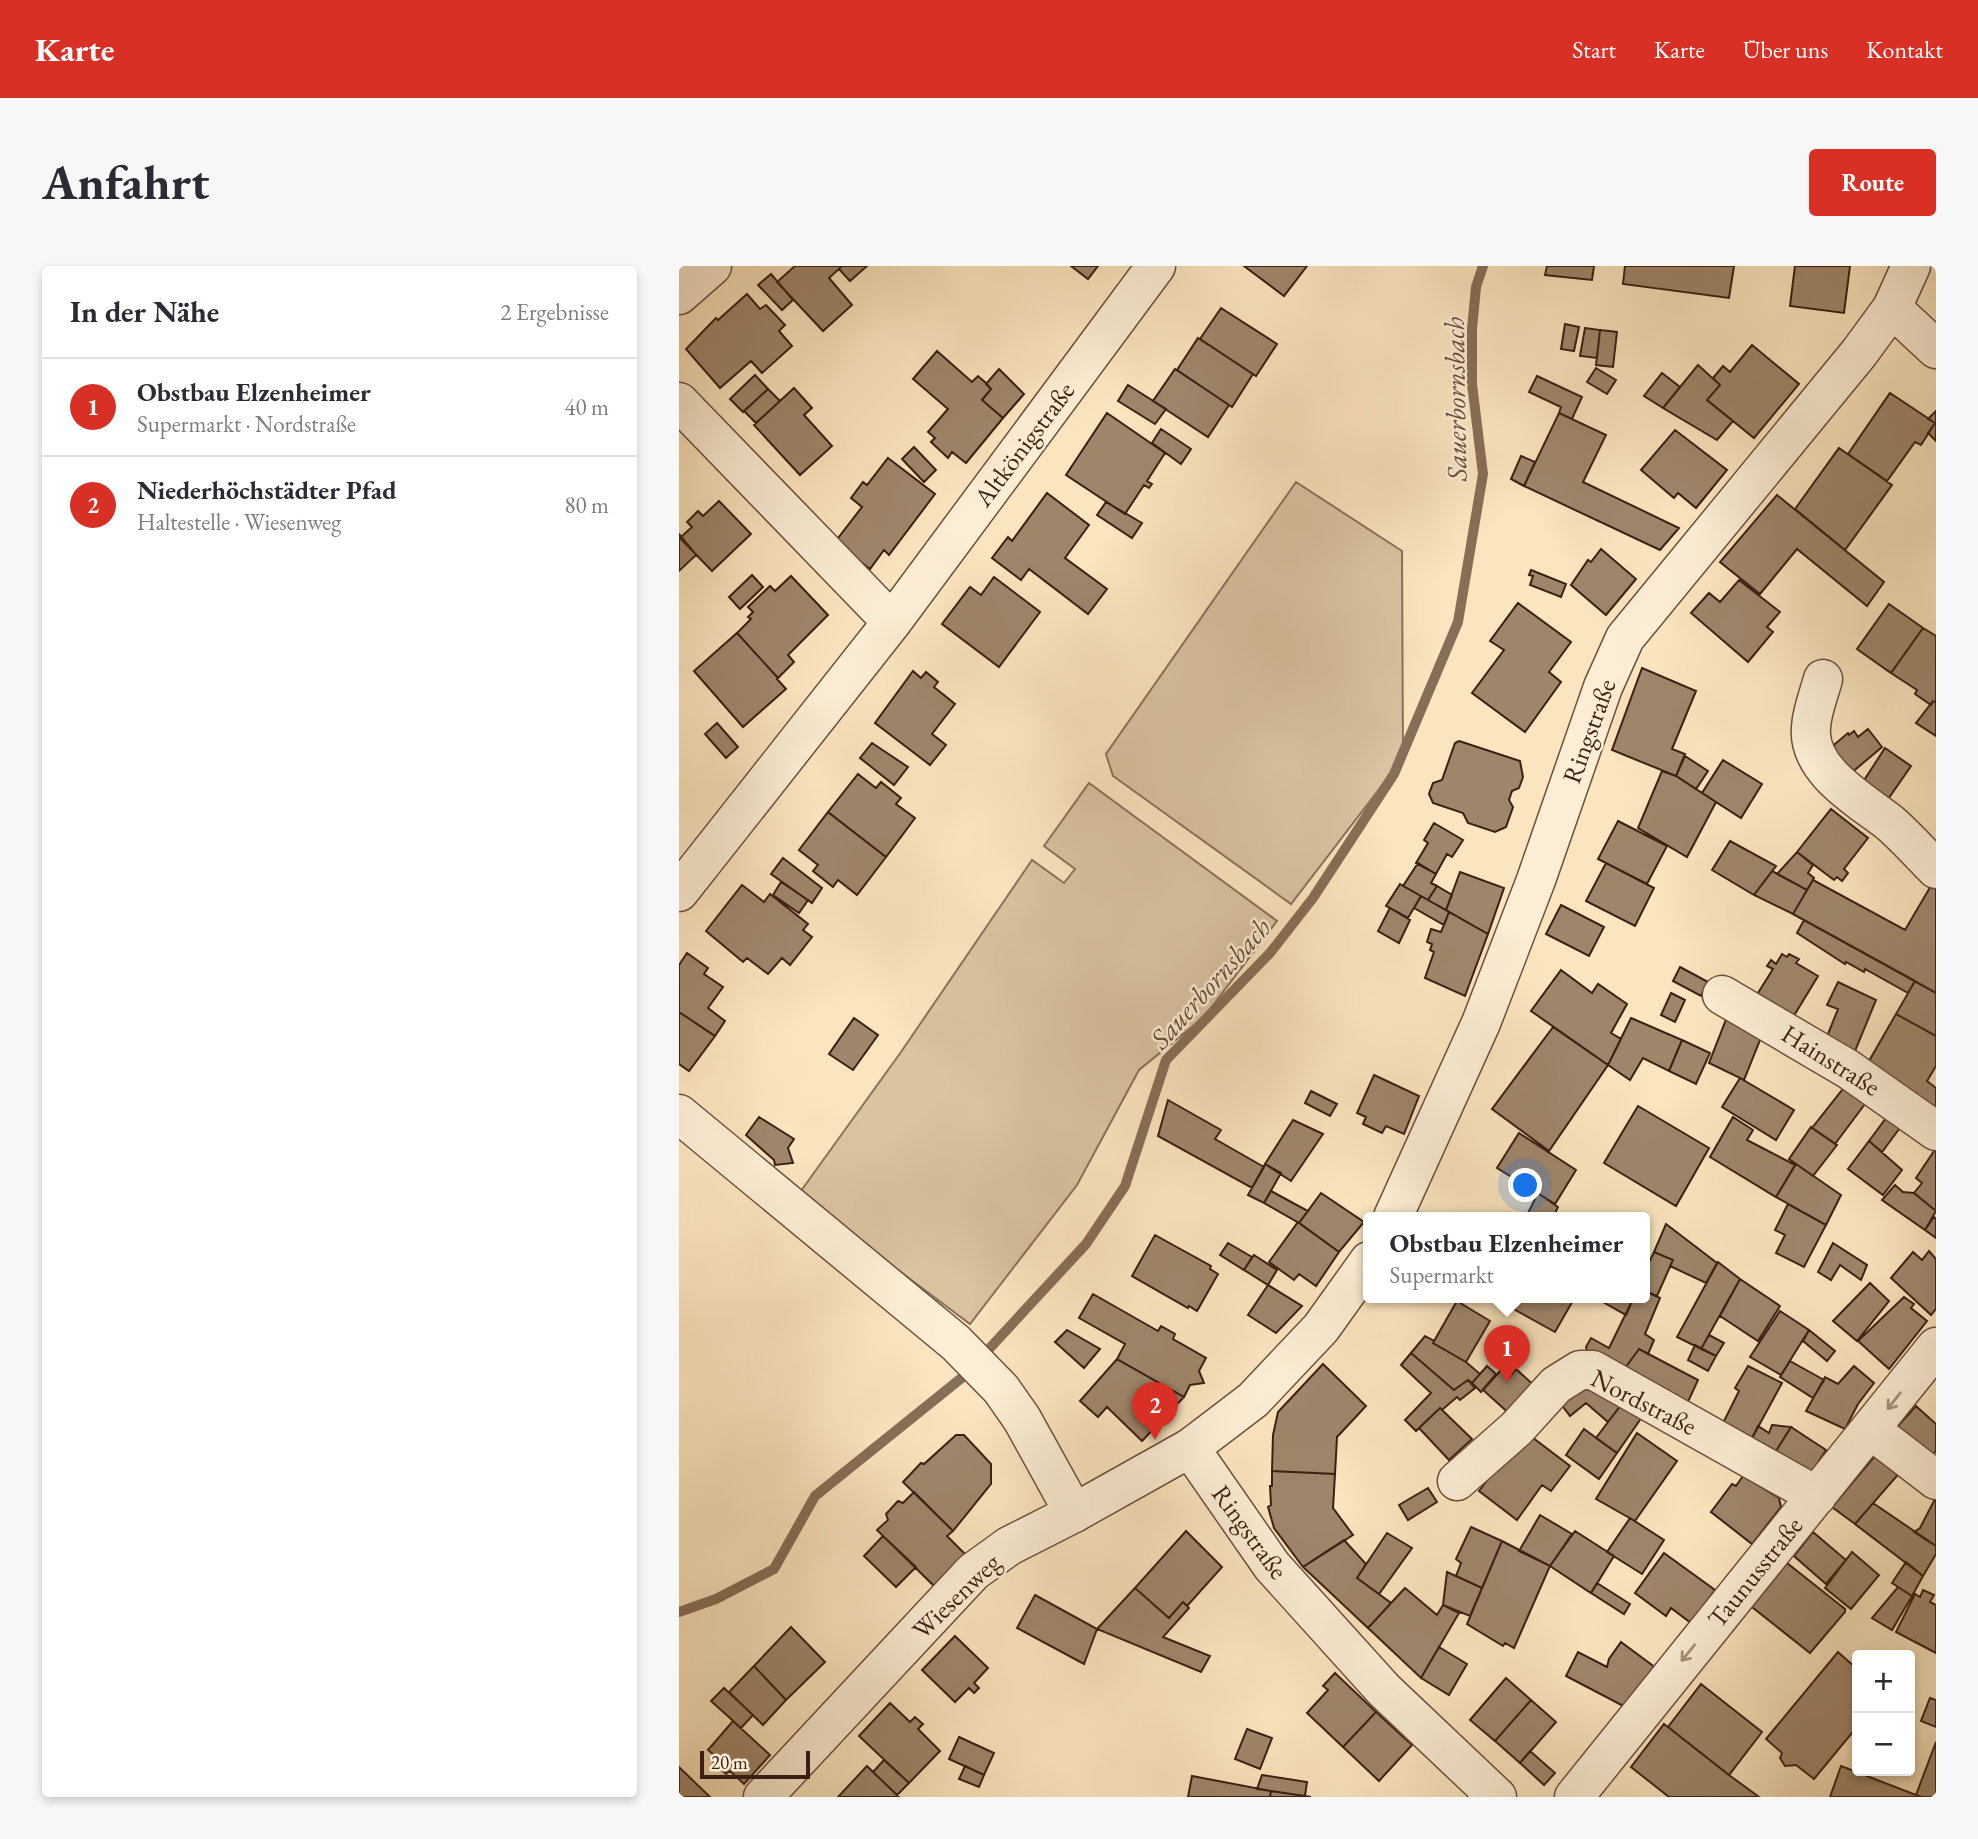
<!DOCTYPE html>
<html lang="de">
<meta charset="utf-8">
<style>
body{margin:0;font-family:"EB Garamond",serif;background:#f7f7f7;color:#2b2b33}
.controls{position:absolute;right:21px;bottom:21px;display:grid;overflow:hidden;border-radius:7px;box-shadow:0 4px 10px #0003}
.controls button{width:63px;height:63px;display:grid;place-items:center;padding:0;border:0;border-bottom:2px solid #e1e1e2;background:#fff;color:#2b2b33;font:35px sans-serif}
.scale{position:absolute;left:21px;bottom:18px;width:110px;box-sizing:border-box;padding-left:7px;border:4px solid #3b1f12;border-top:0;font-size:19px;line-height:24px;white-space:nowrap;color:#3b1f12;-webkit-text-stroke:5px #fceed5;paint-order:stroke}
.you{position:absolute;left:847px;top:920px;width:24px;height:24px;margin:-18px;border:5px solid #fff;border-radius:50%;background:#1a73e8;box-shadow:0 0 0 10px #1a73e833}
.badge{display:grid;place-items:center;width:46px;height:46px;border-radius:50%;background:#d93025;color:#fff;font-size:23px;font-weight:700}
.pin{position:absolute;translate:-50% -58px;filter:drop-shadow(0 2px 4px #0008)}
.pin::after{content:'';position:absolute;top:37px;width:24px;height:21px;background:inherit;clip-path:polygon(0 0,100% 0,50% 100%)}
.popup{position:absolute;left:684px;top:946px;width:287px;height:91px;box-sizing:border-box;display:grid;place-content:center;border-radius:7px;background:#fff;filter:drop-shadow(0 2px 5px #0005);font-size:23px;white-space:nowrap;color:#7c7c81}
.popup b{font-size:26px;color:#2b2b33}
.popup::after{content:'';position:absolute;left:50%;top:100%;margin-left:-14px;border:14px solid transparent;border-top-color:#fff}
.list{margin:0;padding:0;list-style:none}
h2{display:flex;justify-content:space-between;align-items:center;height:91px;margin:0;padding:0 28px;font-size:30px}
h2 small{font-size:23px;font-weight:400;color:#7c7c81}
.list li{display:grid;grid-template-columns:46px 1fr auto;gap:21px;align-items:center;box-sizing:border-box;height:98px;padding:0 28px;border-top:2px solid #e1e1e2}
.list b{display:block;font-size:26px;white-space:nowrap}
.list p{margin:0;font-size:23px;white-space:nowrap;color:#7c7c81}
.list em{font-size:23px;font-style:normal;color:#7c7c81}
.map{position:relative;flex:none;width:1257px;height:1531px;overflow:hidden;border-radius:7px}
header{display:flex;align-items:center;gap:42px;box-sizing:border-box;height:98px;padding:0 35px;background:#d93025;color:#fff}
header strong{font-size:33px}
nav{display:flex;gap:38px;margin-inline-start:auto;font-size:24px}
.intro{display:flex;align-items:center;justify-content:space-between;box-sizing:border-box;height:168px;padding:0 42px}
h1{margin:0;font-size:49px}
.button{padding:18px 32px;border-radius:7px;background:#d93025;color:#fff;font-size:24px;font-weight:700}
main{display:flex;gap:42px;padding:0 42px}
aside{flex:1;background:#fff;border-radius:7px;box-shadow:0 4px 10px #0003}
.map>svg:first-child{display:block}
.green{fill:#dac3a1;stroke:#8a715a;stroke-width:2}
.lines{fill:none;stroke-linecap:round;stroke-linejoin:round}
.stream{stroke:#876e56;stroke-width:10}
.building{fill:#9f866b;stroke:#3b1f12;stroke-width:2}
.minor-casing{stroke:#6b503d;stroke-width:41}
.tertiary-casing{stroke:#6b503d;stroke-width:41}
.minor{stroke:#fceed5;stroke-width:38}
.tertiary{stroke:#fceed5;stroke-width:38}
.oneway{stroke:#a5917d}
.labels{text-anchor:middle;stroke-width:5;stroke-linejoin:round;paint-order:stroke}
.street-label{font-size:26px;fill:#3b1f12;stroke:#fceed5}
.water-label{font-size:28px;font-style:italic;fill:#674d3a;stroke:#fceed5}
</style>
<header>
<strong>Karte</strong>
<nav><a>Start</a><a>Karte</a><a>Über uns</a><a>Kontakt</a></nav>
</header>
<div class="intro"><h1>Anfahrt</h1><a class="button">Route</a></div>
<main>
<aside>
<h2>In der Nähe<small>2 Ergebnisse</small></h2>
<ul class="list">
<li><span class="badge">1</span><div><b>Obstbau Elzenheimer</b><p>Supermarkt · Nordstraße</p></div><em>40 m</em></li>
<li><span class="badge">2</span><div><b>Niederhöchstädter Pfad</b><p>Haltestelle · Wiesenweg</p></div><em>80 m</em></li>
</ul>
</aside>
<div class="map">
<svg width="1257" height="1531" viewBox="0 0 1257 1531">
<rect width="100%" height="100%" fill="#fbe5be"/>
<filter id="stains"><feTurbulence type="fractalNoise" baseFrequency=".00286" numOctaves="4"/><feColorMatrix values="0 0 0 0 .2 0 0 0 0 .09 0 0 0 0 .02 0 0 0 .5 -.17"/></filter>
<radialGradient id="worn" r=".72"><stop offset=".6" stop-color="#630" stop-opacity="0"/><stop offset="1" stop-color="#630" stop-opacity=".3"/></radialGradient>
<path class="green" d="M617 216 723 285 724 492 612 638 434 510 427 488Z
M410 517 598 655 525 751 460 804 398 919 291 1058 119 929 222 786 353 594 385 617 396 603 365 580Z"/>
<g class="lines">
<path class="stream" d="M0 1346 37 1333 95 1303 136 1230 285 1110 407 978 446 920 487 794 591 687 634 632 715 508 779 356 804 208 793 118V63L797 21 804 0"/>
</g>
<path class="building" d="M116 0H163L150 12 173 39 144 65 98 16Z
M163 0H188L171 15 160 3Z
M392 0H419L409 13Z
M565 0H628L605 30Z
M868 0H915L913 14 866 9Z
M946 0H1055L1050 32 944 18Z
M1116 0H1171L1165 47 1111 40Z
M92 8 114 34 103 44 79 19Z
M68 28 81 43 87 39 106 59 100 65 113 80 83 107 72 95 41 122 7 83 37 52 39 54Z
M542 42 598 78 577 110 521 73Z
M886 58 900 61 895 85 882 83Z
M906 62 921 64 918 92 901 90Z
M921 64 938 66 934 101 917 99Z
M519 72 574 108 553 141 498 104Z
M1073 79 1120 118 1075 172 1028 134 1041 119 1034 112 1044 100 1051 106Z
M258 85 293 116 299 110 307 117 312 123 303 134 324 152 287 197 273 186 269 192 252 176 256 172 249 166 269 143 234 113Z
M1019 99 1041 119 1028 134 1054 155 1038 174 984 142Z
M917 102 937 114 928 128 908 116Z
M320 103 345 128 324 152 303 134 312 123 307 118Z
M496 103 550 139 529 171 474 135Z
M983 107 1001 121 984 142 965 130Z
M76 109 89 123 64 146 51 133Z
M858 110 903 131 893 153 880 147 882 141 850 126Z
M449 119 487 143 476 158 439 135Z
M115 122 133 142 125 149 153 180 121 209 75 159Z
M89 123 101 135 77 157 65 145Z
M1211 127 1256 157 1242 179 1236 176 1208 215 1169 188Z
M1257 145V175L1249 167 1256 157 1249 153Z
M428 147 486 187 468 215 473 218 470 222 465 219 446 248 387 209Z
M880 147 927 169 904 216 1000 262 981 284 845 220Z
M482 163 512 183 502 198 473 177Z
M996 164 1048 204 1017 242 999 227 995 232 962 204Z
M235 181 257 204 245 216 223 193Z
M1160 182 1213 219 1166 284 1116 243Z
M842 190 856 196 845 220 832 213Z
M209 192 256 228 210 289 205 284 191 303 156 276 183 241 172 232 184 216 188 219Z
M368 227 410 259 386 292 428 323 409 348 350 303 342 314 313 292 329 271 333 275Z
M1098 229 1205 316 1188 340 1118 283 1081 328 1041 296Z
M40 235 72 268 33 305 1 272 13 261 8 256 19 245 24 250Z
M427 236 463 257 453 272 418 249Z
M0 268 17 289 0 305Z
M922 283 957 313 927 349 892 319 909 294 912 296Z
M852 304 887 318 882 331 851 319 854 310 850 309Z
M73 309 84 321 61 343 50 331Z
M112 310 149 349 109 389 115 396 99 412 58 367 72 353 69 351 74 346 69 341 91 320 96 325Z
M315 311 361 346 320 401 263 358 291 321 302 329Z
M1060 314 1101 346 1088 361 1094 366 1069 396 1012 347 1030 327 1041 336Z
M839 337 892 376 870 406 882 416 846 466 793 427 825 384 811 375Z
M1210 338 1244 362 1212 407 1178 383Z
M1244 362 1257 370V437L1254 435 1252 439 1236 428 1238 424 1212 407Z
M58 367 99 412 98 413 107 423 64 461 15 405Z
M963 402 1017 425 993 483 1006 488 997 510 933 484Z
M234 405 242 412 247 406 259 416 255 421 276 438 253 468 267 479 251 499 196 457Z
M1254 435 1257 437V470L1237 457Z
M38 457 59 481 47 492 26 468Z
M1189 463 1203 481 1171 508 1150 483 1169 467 1170 469 1175 465 1179 471Z
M780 475 841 495 844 511 840 522 833 525 830 534 834 541 827 561 816 566 789 557 784 547 754 537 750 528 754 517 763 514 776 477Z
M193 477 229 501 215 519 181 492Z
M1206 482 1232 500 1207 536 1182 519Z
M1006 490 1029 505 1017 523 997 510Z
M1044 494 1083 518 1062 552 1023 527Z
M983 505 997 510 1037 536 1008 591 959 562Z
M179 508 197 522 202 516 222 532 217 538 236 552 207 591 149 546Z
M1152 543 1189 572 1165 603 1169 607 1163 615 1158 611 1155 614 1118 586Z
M149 546 207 591 178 629 159 614 154 621 134 605 139 599 120 584Z
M939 555 988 580 968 618 919 593Z
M755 557 784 574 773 591 768 588 757 608 737 597 749 577 745 574Z
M1051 575 1097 600 1075 629 1033 604Z
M1118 586 1134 599 1129 607 1135 612 1128 624 1098 608Z
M104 592 143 622 133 637 92 608Z
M739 597 757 608 752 617 758 620 749 634 724 620Z
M927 597 975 622 956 660 907 635Z
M1093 605 1128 624 1114 648 1075 629Z
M781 606 825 622 809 668 767 644Z
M1134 614 1226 664 1253 618 1257 622V727L1114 648Z
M102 616 129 634 120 647 94 629Z
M721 618 742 630 729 652 707 640Z
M63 619 85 636 91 628 129 658 124 664 133 671 111 699 103 692 89 708 68 692 64 696 27 665Z
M758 620 773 629 767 644 749 634Z
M742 630 770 646 765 659 735 642Z
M882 639 925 661 910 690 867 668Z
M711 642 731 654 720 677 699 665Z
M770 646 809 668 786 730 746 712 755 686 751 684 753 678 748 676 752 663 762 666Z
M1125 654 1236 715 1229 727 1186 703 1185 706 1167 696 1166 698 1118 667Z
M8 687 29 702 25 708 44 721 29 742 46 755 36 770 0 746V699Z
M1103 688 1108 691 1110 688 1120 693 1117 697 1139 710 1110 758 1074 735 1094 703 1088 700 1092 694 1097 698Z
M1001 701 1029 716 1022 730 994 715Z
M882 704 913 727 919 718 948 738 932 767 942 773 929 799 852 745Z
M1236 715 1257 727V770L1217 748Z
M1159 716 1197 734 1174 790 1145 778 1159 743 1148 739Z
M992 727 1006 734 996 756 982 749Z
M0 746 36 770 10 805 0 798Z
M1217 748 1257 770V800L1248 815 1257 822V847L1186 802Z
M1048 751 1083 769 1065 814 1030 797Z
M175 752 199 769 174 804 150 788Z
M952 752 1003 774 990 805 964 792 951 814 929 799Z
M874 761 929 799 870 885 813 843Z
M1003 774 1031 787 1017 818 990 805Z
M695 809 740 830 725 868 707 860 703 867 684 858 687 851 678 847Z
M1061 812 1115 844 1097 874 1043 841Z
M1171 814 1192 830 1156 878 1133 862Z
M632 825 658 838 651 850 626 837Z
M489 834 542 864 536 873 585 901 573 922 479 870Z
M959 840 1030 882 997 940 925 897Z
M1213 844 1226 855 1203 886 1190 875Z
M80 851 115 873 109 882 114 897 96 899 95 894 67 869Z
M1054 851 1074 864 1068 874 1116 899 1097 931 1031 891Z
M614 854 644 868 612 915 586 898Z
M1132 861 1158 879 1134 910 1110 893Z
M840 867 897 904 876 938 818 902Z
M1190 875 1223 904 1204 929 1169 903Z
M1257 882V945L1235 927 1243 917 1237 912Z
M586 898 602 907 585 937 569 929Z
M1117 898 1162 929 1147 959 1097 931Z
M1216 919 1224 926 1235 927 1257 945 1246 964 1203 934Z
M592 925 629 945 620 957 585 937Z
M642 927 685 956 660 986 620 957Z
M859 927 879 941 874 951H847Z
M1109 938 1147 959 1125 1001 1097 987 1106 969 1096 964Z
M1255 951 1257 953V972L1246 964Z
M619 956 660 986 637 1020 620 1008 615 1014 590 996Z
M987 958 1038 997 1027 1017 991 1000 994 994 975 986Z
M476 969 532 1000 531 1003 539 1008 518 1045 510 1040 509 1042 453 1010Z
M549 977 573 991 565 1004 541 989Z
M1154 977 1188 999 1182 1014 1161 999 1152 1014 1139 1006Z
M1250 985 1257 993V1043L1252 1049 1212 1012 1234 986 1243 994Z
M975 986 994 994 978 1030 966 1025V1005Z
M575 989 598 1004 589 1019 565 1004Z
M1039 996 1061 1013 1022 1083 998 1071Z
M1061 1013 1101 1040 1079 1075 1041 1050Z
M1191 1017 1210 1035 1178 1075 1154 1055Z
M589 1019 623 1040 597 1067 569 1049Z
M966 1025 981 1032 966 1068 975 1074 969 1088 960 1083 941 1109 909 1088 907 1081 912 1072 930 1082 955 1031H966Z
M414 1028 479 1065 482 1060 496 1068 494 1073 527 1092 520 1105 525 1117 511 1119 505 1131 438 1093 446 1078 400 1052Z
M829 1031H896L876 1066 829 1040Z
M925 1031H955L947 1049 924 1036Z
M1225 1031 1235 1038 1232 1042 1248 1055 1210 1103 1179 1075Z
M778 1035 811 1055 787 1096 754 1077Z
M1101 1045 1130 1064 1102 1109 1071 1091Z
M388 1064 421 1083 405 1102 376 1076Z
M1130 1064 1156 1085 1148 1095 1124 1075Z
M1030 1069 1045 1077 1037 1090 1022 1083Z
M746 1070 755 1075 754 1077 787 1096 801 1108 793 1117 789 1114 775 1124 732 1087Z
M1016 1079 1037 1090 1029 1105 1009 1094Z
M960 1083 1019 1114 1008 1138 941 1109Z
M732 1087 775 1124 789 1114 796 1122 781 1134 778 1131 763 1144 761 1142 737 1165 726 1154 752 1127 722 1099Z
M438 1093 505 1131 463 1175 428 1141 419 1151 401 1135Z
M1111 1095 1145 1114 1134 1132 1101 1111Z
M644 1098 687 1140 658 1171 656 1208 593 1205 594 1169 599 1146Z
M808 1100 817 1108 802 1126 793 1117Z
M1069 1100 1103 1117 1072 1174 1044 1157 1060 1125 1056 1122Z
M1175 1100 1195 1117 1179 1138 1166 1163 1127 1145 1146 1111 1159 1118Z
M837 1103 858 1122 833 1150 804 1124 822 1104 830 1112Z
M907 1119 945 1135 929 1156 907 1137 891 1150 879 1134Z
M945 1135 963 1151 938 1187 917 1172Z
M1237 1140 1257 1158V1185L1251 1192 1217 1162Z
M761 1142 793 1173 770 1194 740 1162Z
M1093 1159 1112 1161 1097 1185 1073 1172 1079 1160 1090 1167Z
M1112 1161 1147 1184 1131 1209 1097 1185Z
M905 1163 938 1187 920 1213 887 1189Z
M845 1165 891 1200 872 1225 863 1219 838 1254 800 1225Z
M958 1167 998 1195 956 1255 917 1233Z
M277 1169H285L312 1198V1218L274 1265 224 1216 242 1197 245 1198Z
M1200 1185 1224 1203 1176 1258 1153 1241Z
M593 1205 656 1208 654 1242 674 1269 624 1301 595 1262 589 1241 592 1239 591 1220H593Z
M1064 1210 1100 1232 1102 1241 1073 1278 1032 1246 1053 1218 1057 1220Z
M749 1222 758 1236 729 1254 720 1239Z
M235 1226 274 1265 268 1270 286 1288 255 1320 198 1264 209 1254 207 1248 219 1235 224 1237Z
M1257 1231V1280L1235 1266 1241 1262Z
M1194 1237 1257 1280V1288L1244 1310 1176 1258Z
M861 1249 893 1268 871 1300 840 1285Z
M951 1252 985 1274 963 1308 928 1286Z
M792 1261 823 1275 803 1322 777 1310 782 1297 777 1293Z
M507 1265 543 1301 508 1340 504 1336 490 1352 456 1322Z
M896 1265 935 1290 912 1327 871 1300Z
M1134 1266 1167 1294 1147 1318 1115 1290Z
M708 1267 733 1282 700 1328 678 1312Z
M204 1270 237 1301 217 1321 185 1290Z
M665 1274 687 1298 678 1312 712 1337 689 1362 624 1301Z
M823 1275 871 1300 835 1382 826 1377 824 1380 788 1358Z
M1173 1286 1200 1309 1172 1343 1146 1322Z
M985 1287 1036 1324 1012 1357 992 1342 987 1350 956 1327Z
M1227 1296 1244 1310 1233 1330 1213 1317Z
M1108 1297 1166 1343V1346L1131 1387 1073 1341Z
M768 1306 803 1322 791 1350 764 1339Z
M918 1317 951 1338 945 1348 912 1327Z
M1219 1321 1233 1330 1213 1364 1193 1352Z
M456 1322 490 1352 504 1336 510 1342 484 1371 531 1390 522 1406 418 1363Z
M726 1322 758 1349 764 1339 780 1347 742 1412 689 1362Z
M1244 1324 1255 1329 1251 1336 1257 1339V1387L1217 1366 1236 1328 1241 1331Z
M356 1329 418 1363 405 1398 338 1362Z
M112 1361 146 1396 107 1434 75 1400Z
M276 1370 309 1402 295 1417 300 1422 295 1427 290 1422 276 1436 243 1404Z
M942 1376 977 1402 948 1442 887 1410 899 1386 928 1401 930 1393Z
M760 1381 788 1398 770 1429 742 1412Z
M1159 1386 1178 1403V1461L1135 1513 1117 1499 1106 1500 1101 1492 1103 1487 1087 1473Z
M75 1400 107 1434 84 1459 50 1426Z
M656 1407 697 1446 664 1481 628 1447 649 1424 644 1420Z
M827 1412 852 1434 816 1475 791 1454Z
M1022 1418 1083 1466 1050 1509 989 1461Z
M45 1422 74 1449 62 1462 32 1435Z
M1251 1432 1257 1434V1461L1242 1455Z
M852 1434 877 1456 841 1497 816 1475Z
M211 1437 231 1456 236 1451 244 1458 239 1463 261 1485 230 1517 180 1470Z
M697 1446 733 1479 700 1515 664 1481Z
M54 1455 91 1489 65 1518 51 1505 47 1508 31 1493 35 1489 29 1484Z
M985 1458 1050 1509 1080 1531H990L952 1501Z
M568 1463 593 1472 581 1503 556 1493Z
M280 1471 315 1487 305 1509 270 1493Z
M1257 1476V1531H1243L1237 1529Z
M851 1485 876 1507 865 1519 841 1497Z
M205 1494 230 1517 218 1529 194 1506Z
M188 1500 194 1506 220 1531H159Z
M286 1500 305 1509 300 1521 280 1513Z
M1162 1500 1237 1529 1243 1531H1151Z
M0 1501 31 1531H0Z
M583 1509 628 1516 626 1530 578 1523Z
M513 1510 592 1525 591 1531H509Z
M592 1525 626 1530 632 1531H591Z"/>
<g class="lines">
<g class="minor-casing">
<path id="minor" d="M0 29 33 0
M1213 42 1257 83
M0 136 213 356
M1144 413C1140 428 1133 445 1132 461 1128 505 1182 534 1211 557 1227 571 1242 588 1257 603
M0 626 213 356 477 0
M1043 729 1169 803 1257 865
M0 848 277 1077 322 1123 343 1153 395 1247
M1192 1164 1257 1214
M511 1182 593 1300 705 1424 818 1531
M778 1215 838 1162 877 1119 901 1104H914L1138 1230
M895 1531 1257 1081"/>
</g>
<g class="tertiary-casing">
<path id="tertiary" d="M714 951 802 757 857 614 924 421 946 372 1180 87 1213 42 1232 0
M84 1531 294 1306 330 1280 395 1247 511 1182 574 1134 642 1062 690 995"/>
</g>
<use href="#minor" class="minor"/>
<use href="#tertiary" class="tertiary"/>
</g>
<defs><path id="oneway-shaft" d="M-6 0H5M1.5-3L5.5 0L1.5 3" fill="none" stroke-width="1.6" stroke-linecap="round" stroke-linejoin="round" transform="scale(1.75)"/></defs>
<g class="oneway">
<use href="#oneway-shaft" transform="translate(1215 1135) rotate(128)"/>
<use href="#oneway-shaft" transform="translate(1009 1387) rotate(129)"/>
</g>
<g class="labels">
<g class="street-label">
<text transform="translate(345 178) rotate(-53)" y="9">Altkönigstraße</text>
<text transform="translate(910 465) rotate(-70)" y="9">Ringstraße</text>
<text transform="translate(1152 794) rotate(32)" y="9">Hainstraße</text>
<text transform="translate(965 1136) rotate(27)" y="9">Nordstraße</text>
<text transform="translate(571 1266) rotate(54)" y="9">Ringstraße</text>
<text transform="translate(1076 1306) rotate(-51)" y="9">Taunusstraße</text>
<text transform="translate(277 1330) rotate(-44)" y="9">Wiesenweg</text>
</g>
<g class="water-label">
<text transform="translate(776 133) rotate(-91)" y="10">Sauerbornsbach</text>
<text transform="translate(531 717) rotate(-48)" y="10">Sauerbornsbach</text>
</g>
</g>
<rect width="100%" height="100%" filter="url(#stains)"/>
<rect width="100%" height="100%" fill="url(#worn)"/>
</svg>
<div class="controls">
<button>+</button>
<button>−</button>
</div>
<div class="scale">20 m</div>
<div class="you"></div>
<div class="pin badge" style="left:828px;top:1117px">1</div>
<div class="popup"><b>Obstbau Elzenheimer</b>Supermarkt</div>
<div class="pin badge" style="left:476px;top:1174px">2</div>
</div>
</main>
